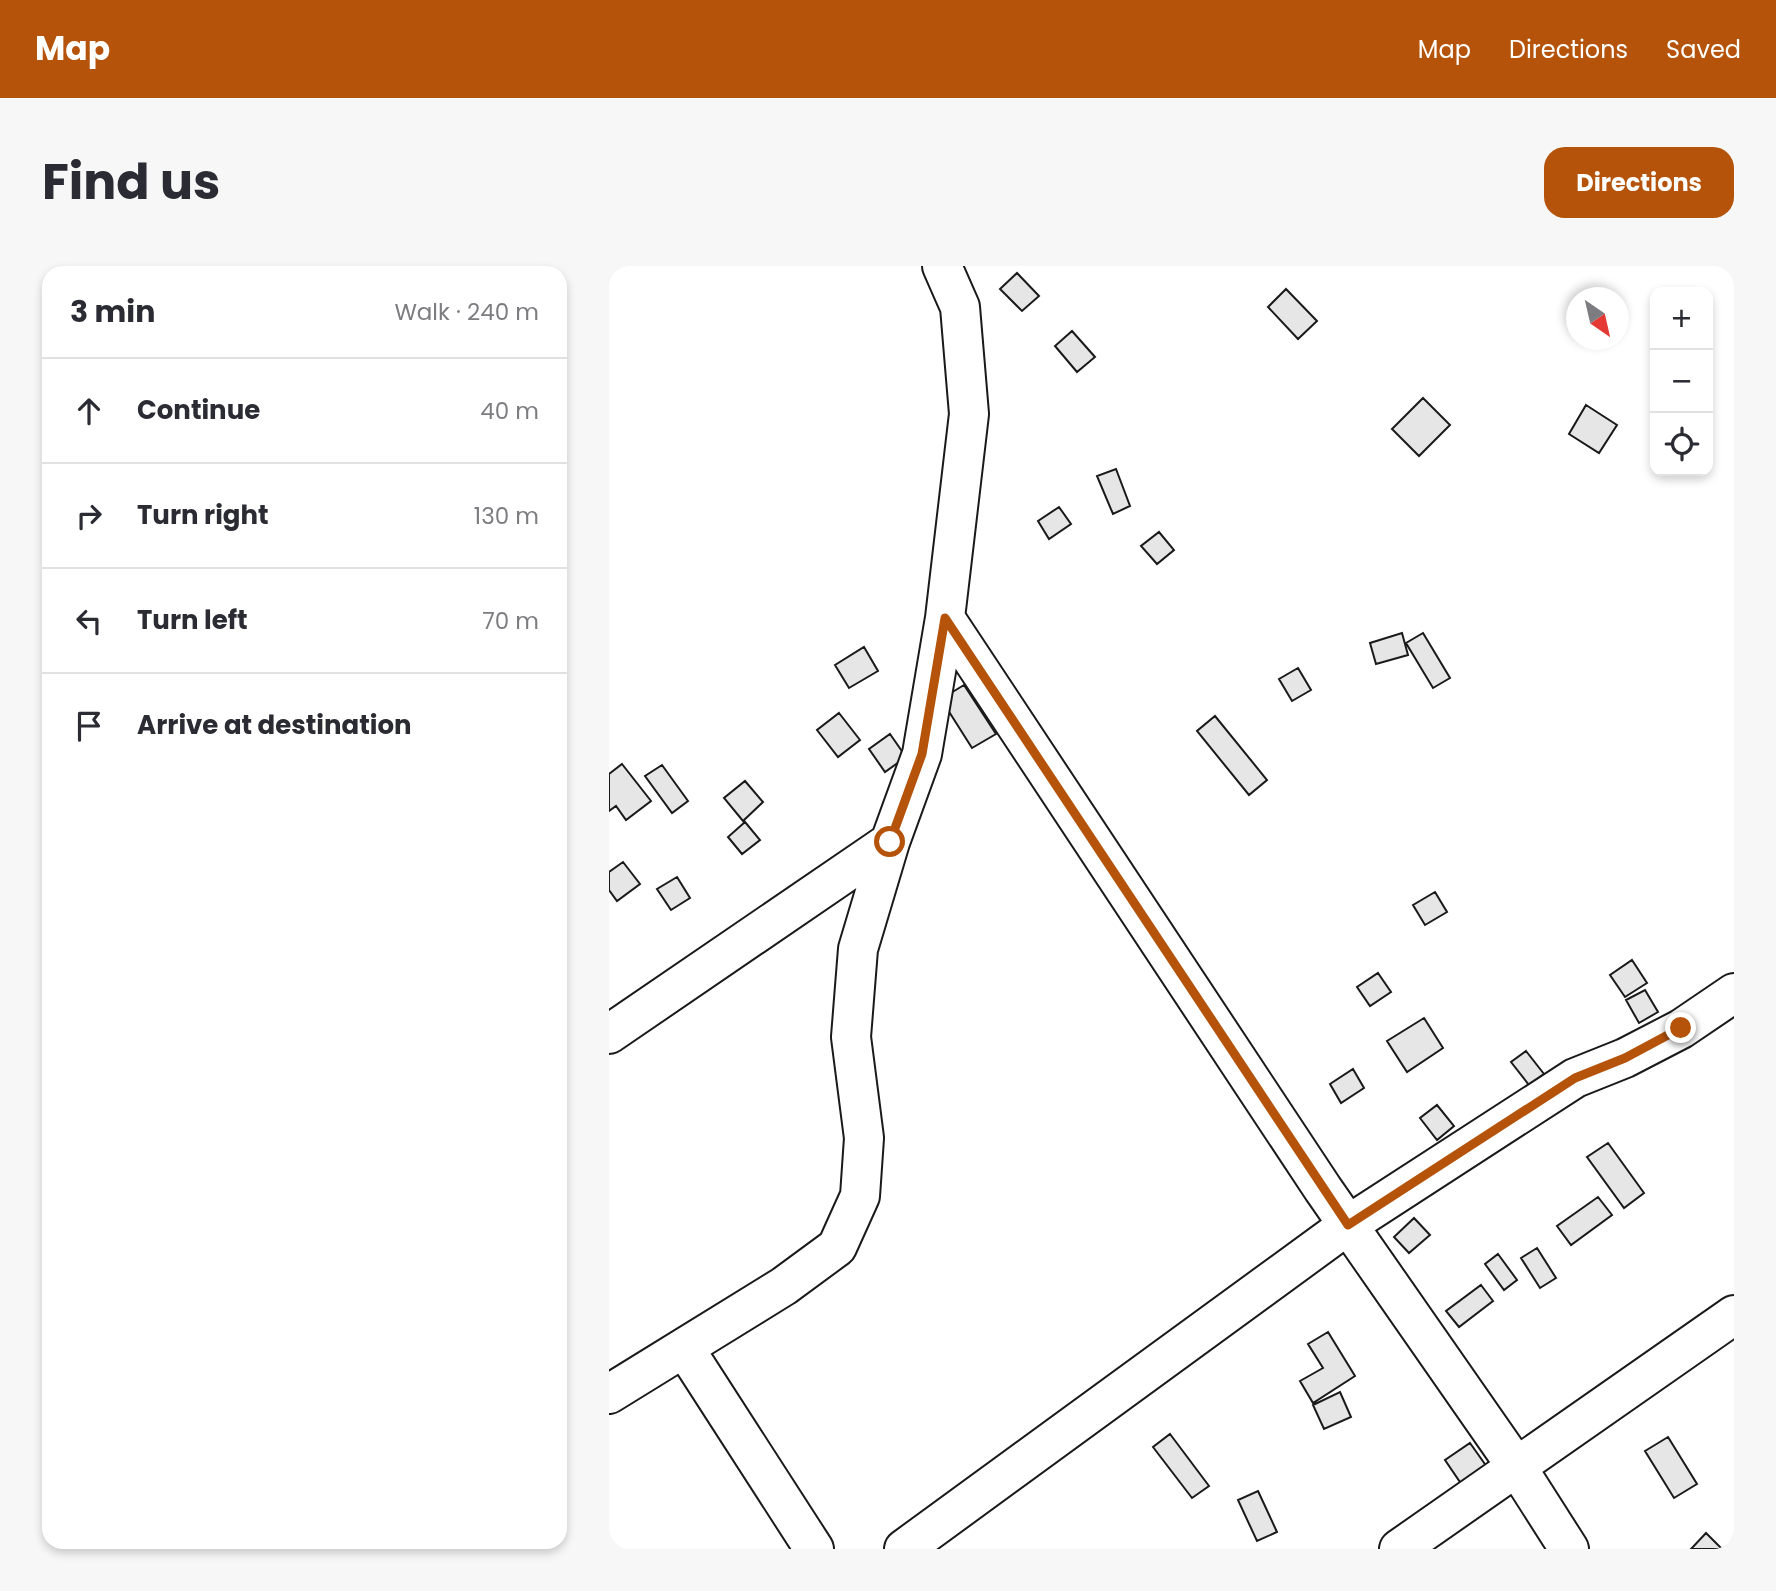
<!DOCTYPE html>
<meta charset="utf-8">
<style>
body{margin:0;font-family:Poppins,sans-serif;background:#f7f7f7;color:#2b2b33}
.controls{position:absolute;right:21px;top:21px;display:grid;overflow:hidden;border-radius:14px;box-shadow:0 4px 10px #0003}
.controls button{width:63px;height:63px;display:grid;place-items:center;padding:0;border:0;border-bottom:2px solid #e1e1e2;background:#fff;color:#2b2b33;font:35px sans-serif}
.compass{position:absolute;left:957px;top:21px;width:63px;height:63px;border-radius:50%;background:#fff;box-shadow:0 4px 10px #0003;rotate:146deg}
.stop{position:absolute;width:21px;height:21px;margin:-16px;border:5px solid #b45309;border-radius:50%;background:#fff}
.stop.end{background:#b45309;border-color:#fff;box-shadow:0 2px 7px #0008}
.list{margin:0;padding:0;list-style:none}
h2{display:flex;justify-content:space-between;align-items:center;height:91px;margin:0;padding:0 28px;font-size:30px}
h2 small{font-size:23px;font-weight:400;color:#7c7c81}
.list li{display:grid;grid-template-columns:46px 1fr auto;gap:21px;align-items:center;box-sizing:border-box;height:105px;padding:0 28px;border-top:2px solid #e1e1e2}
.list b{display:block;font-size:26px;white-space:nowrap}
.list em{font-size:23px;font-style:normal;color:#7c7c81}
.icon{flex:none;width:38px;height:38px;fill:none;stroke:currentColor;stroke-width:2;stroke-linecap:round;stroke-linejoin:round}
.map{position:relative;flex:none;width:1125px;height:1283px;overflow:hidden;border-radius:21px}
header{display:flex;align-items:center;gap:42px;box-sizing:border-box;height:98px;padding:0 35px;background:#b45309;color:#fff}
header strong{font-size:33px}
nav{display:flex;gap:38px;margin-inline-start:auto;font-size:24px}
.intro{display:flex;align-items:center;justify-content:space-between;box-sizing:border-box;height:168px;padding:0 42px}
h1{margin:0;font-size:49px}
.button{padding:18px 32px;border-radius:21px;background:#b45309;color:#fff;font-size:24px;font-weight:700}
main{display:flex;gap:42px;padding:0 42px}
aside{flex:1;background:#fff;border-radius:21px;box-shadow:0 4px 10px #0003}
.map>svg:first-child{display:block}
.building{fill:#e6e6e6;stroke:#1a1a1a;stroke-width:2}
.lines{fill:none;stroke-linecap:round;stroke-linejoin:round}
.minor-casing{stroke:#1a1a1a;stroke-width:42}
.minor{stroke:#fff;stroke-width:38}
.route{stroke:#b45309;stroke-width:9}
</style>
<header>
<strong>Map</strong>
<nav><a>Map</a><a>Directions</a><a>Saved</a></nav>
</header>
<div class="intro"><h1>Find us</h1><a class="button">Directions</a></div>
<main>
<aside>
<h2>3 min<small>Walk · 240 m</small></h2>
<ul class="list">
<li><svg class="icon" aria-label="ahead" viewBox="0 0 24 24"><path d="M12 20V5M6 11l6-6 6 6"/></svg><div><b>Continue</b></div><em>40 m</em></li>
<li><svg class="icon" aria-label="right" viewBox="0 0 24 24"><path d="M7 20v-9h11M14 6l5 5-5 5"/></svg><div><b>Turn right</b></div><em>130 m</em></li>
<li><svg class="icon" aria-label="left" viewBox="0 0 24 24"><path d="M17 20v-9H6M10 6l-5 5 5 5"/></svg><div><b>Turn left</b></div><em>70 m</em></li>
<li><svg class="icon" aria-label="arrive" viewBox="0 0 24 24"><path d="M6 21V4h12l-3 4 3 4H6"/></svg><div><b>Arrive at destination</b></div></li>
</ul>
</aside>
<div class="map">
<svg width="1125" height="1283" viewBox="0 0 1125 1283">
<rect width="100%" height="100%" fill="#fff"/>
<path class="building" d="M408 7 430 30 413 45 391 23Z
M677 23 708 55 689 73 659 41Z
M463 65 486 91 468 106 446 80Z
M814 132 841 159 810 190 783 163Z
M977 139 1008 159 990 187 960 168Z
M507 203 521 240 504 248 488 210Z
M450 241 462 258 440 273 429 255Z
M550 266 565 284 548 298 532 280Z
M793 367 799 389 767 398 761 377Z
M814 367 841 412 824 422 797 377Z
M255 381 269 405 240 422 226 399Z
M689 402 702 424 683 435 670 413Z
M355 419 387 468 363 482 332 433Z
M230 447 251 474 229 491 208 464Z
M606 450 658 514 640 529 588 465Z
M281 468 297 491 276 506 260 483Z
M13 498 42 535 17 554 7 540 0 545V508Z
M53 499 79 535 63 547 36 510Z
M136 515 154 536 134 555 115 532Z
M136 556 151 574 133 588 119 571Z
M14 596 31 618 8 635 0 624V606Z
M68 611 81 632 62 644 48 623Z
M826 626 838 646 816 659 804 639Z
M1023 694 1038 717 1016 731 1001 709Z
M769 707 782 726 761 740 748 721Z
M1036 724 1049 746 1030 757 1017 734Z
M815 752 834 782 798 806 778 775Z
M917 785 935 808 920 819 902 796Z
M744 803 755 822 732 837 721 818Z
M828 839 845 860 828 874 811 852Z
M999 877 1035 927 1015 942 978 891Z
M989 931 1003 949 962 979 948 960Z
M805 952 821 969 800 987 785 971Z
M928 982 947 1012 931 1022 912 992Z
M889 988 908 1014 895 1024 876 998Z
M872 1019 884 1035 850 1061 837 1045Z
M719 1066 746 1110 704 1137 691 1115 714 1102 699 1078Z
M731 1126 742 1151 715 1163 704 1139Z
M561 1168 600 1220 583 1232 544 1181Z
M1059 1171 1088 1218 1065 1232 1036 1185Z
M861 1177 878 1201 853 1219 836 1194Z
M649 1225 668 1266 648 1275 629 1234Z
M1097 1267 1113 1283H1082Z"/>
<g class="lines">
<g class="minor-casing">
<path id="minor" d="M336 352 714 923 909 1203 960 1283
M0 768 281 576
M76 1083 205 1283
M0 1128 175 1020 228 981 251 930 255 872 242 771 249 683 281 576 313 488 336 352 360 148 351 41 333 0
M295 1283 739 959 966 812 1016 792 1072 763 1125 727
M790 1283 1125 1049"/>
</g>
<use href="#minor" class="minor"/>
</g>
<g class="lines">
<path class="route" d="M281 576 313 488 336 352 739 959 966 812 1016 792 1072 762"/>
</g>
</svg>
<div class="controls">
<button>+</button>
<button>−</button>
<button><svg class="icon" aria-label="locate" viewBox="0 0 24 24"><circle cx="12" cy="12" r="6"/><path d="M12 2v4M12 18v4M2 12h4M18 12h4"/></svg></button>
</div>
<svg class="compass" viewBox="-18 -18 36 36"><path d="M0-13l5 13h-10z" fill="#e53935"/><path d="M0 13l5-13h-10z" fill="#7c7c81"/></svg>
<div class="stop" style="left:281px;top:576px"></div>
<div class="stop end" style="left:1072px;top:762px"></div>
</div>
</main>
